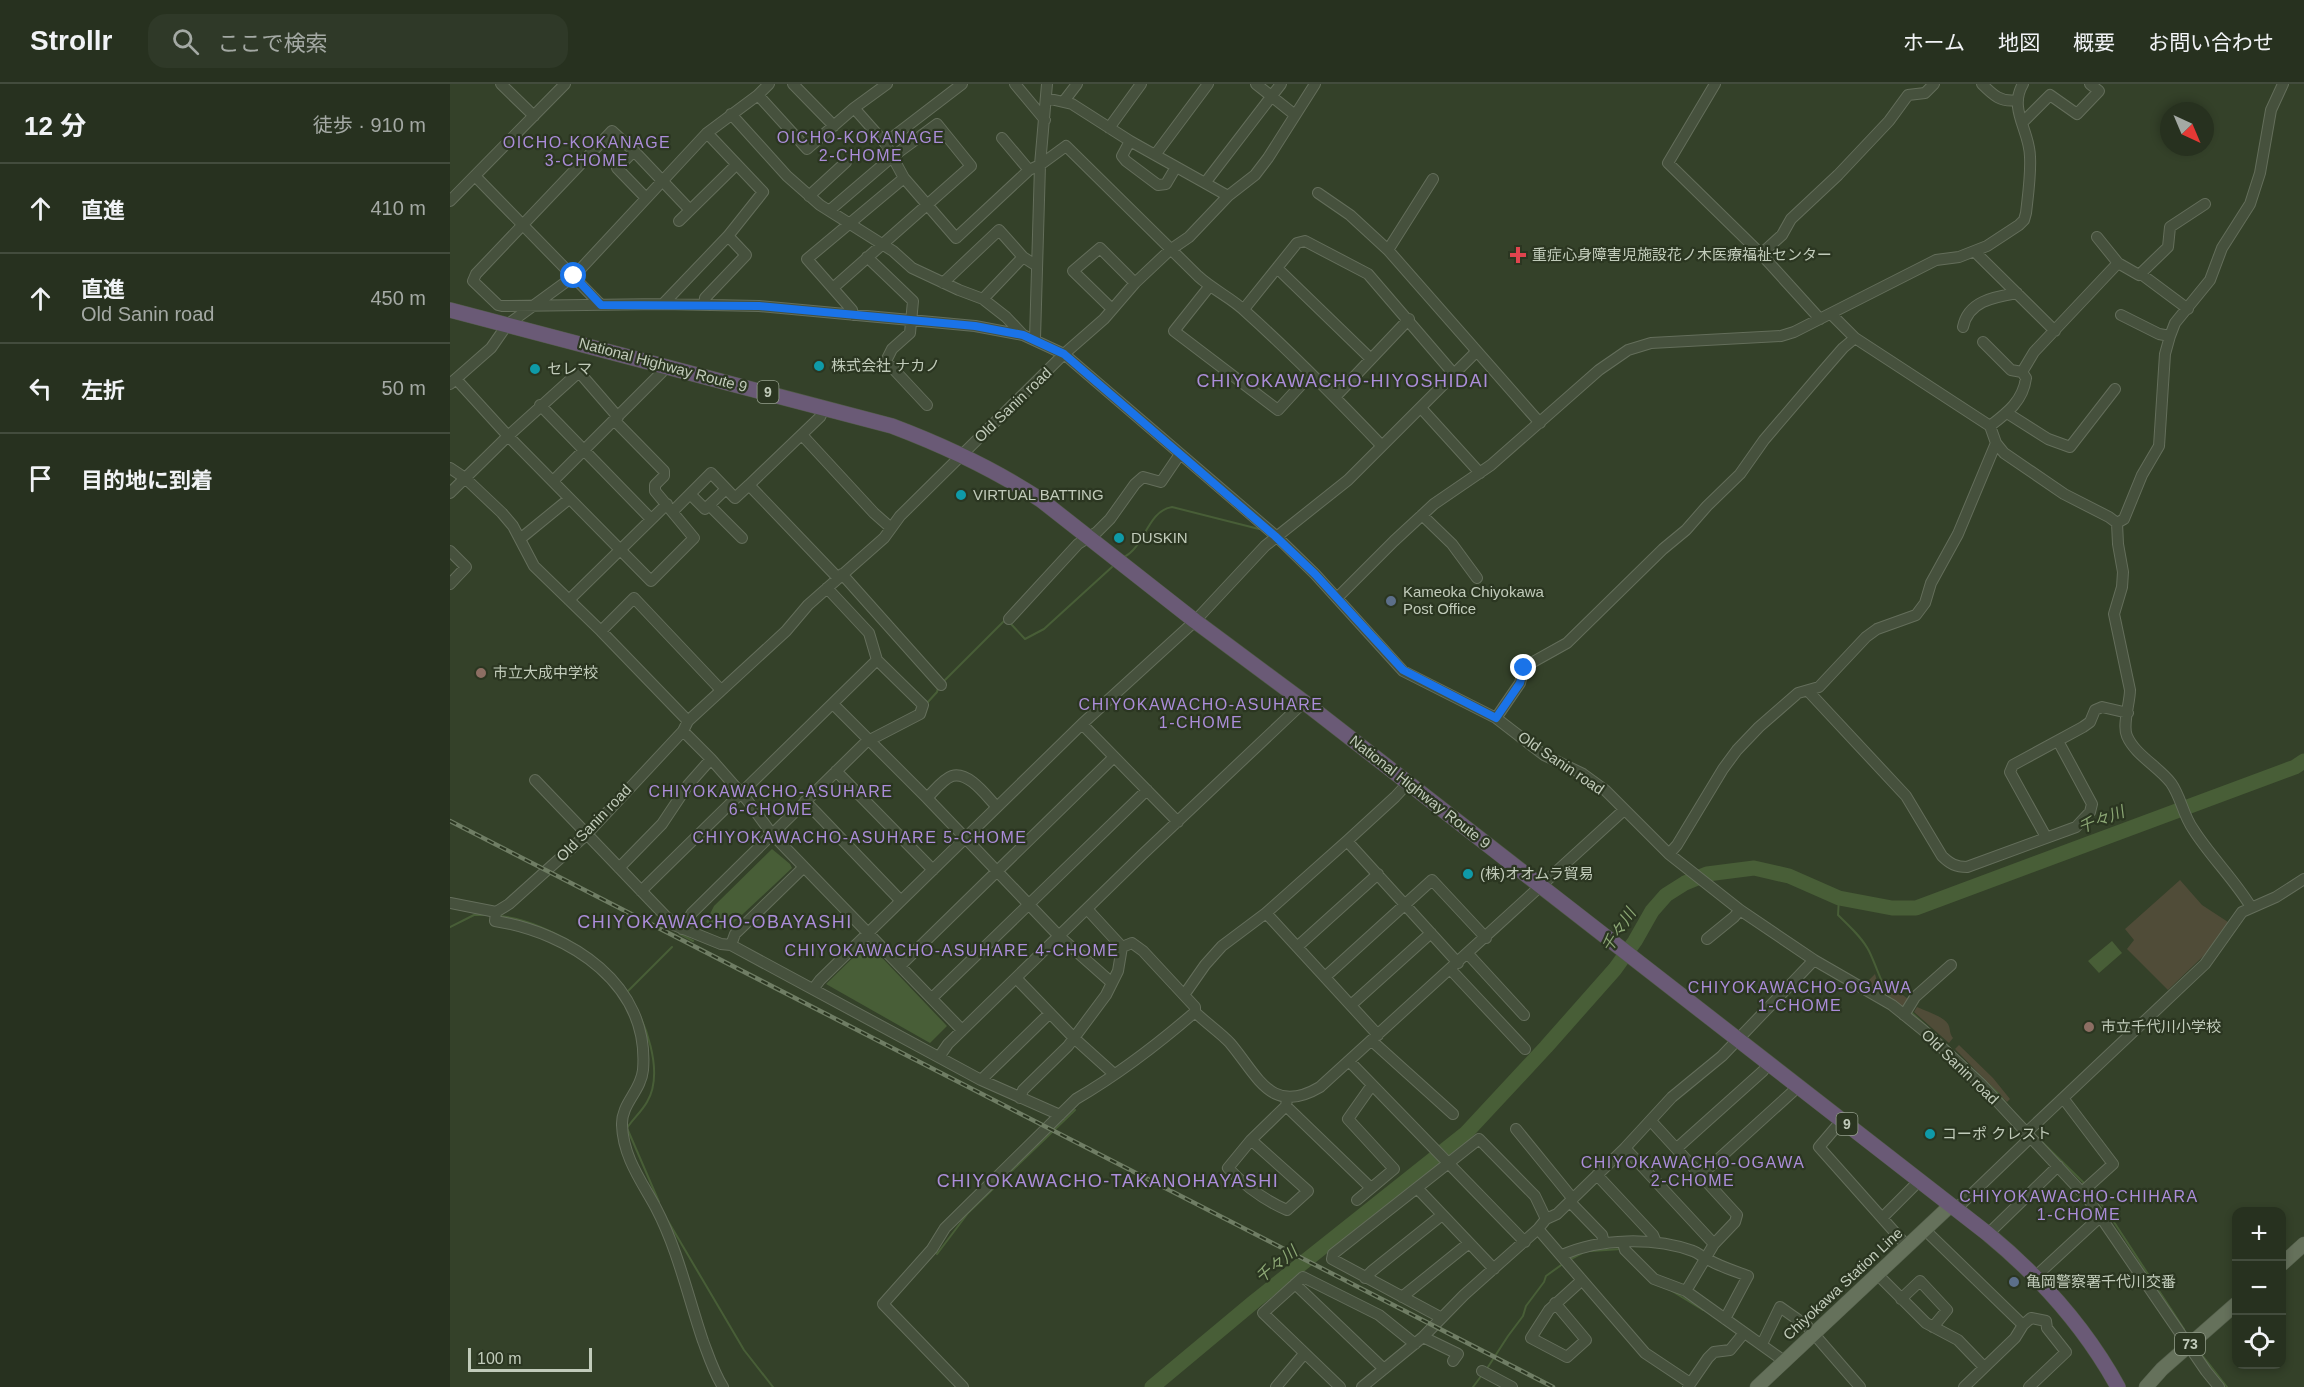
<!DOCTYPE html>
<html lang="ja">
<meta charset="utf-8">
<style>
body{margin:0;font-family:Helvetica,"Noto Sans JP",sans-serif;background:#2f3928;color:#f1f3f6}
.controls{position:absolute;right:18px;bottom:18px;display:grid;overflow:hidden;border-radius:12px;box-shadow:0 3px 9px #0003}
.controls button{width:54px;height:54px;display:grid;place-items:center;padding:0;border:0;border-bottom:2px solid #434c3d;background:#27311f;color:#f1f3f6;font:30px sans-serif}
.compass{position:absolute;left:1710px;top:18px;width:54px;height:54px;border-radius:50%;background:#27311f;box-shadow:0 3px 9px #0003;rotate:136deg}
.scale{position:absolute;left:18px;bottom:15px;width:124px;box-sizing:border-box;padding-left:6px;border:3px solid #c1cbba;border-top:0;font-size:16px;line-height:21px;white-space:nowrap;color:#c1cbba;-webkit-text-stroke:4px #2b3621;paint-order:stroke}
.stop{position:absolute;width:18px;height:18px;margin:-14px;border:4px solid #1a73e8;border-radius:50%;background:#fff}
.stop.end{background:#1a73e8;border-color:#fff;box-shadow:0 2px 6px #0008}
.list{margin:0;padding:0;list-style:none}
h2{display:flex;justify-content:space-between;align-items:center;height:78px;margin:0;padding:0 24px;font-size:26px}
h2 small{font-size:20px;font-weight:400;color:#a4a9a4}
.list li{display:grid;grid-template-columns:39px 1fr auto;gap:18px;align-items:center;box-sizing:border-box;height:90px;padding:0 24px;border-top:2px solid #434c3d}
.list b{display:block;font-size:22px;white-space:nowrap}
.list p{margin:0;font-size:20px;white-space:nowrap;color:#a4a9a4}
.list em{font-size:20px;font-style:normal;color:#a4a9a4}
.icon{flex:none;width:33px;height:33px;fill:none;stroke:currentColor;stroke-width:2;stroke-linecap:round;stroke-linejoin:round}
.map{position:relative;flex:none;width:1854px;height:1303px;overflow:hidden}
header{display:flex;align-items:center;gap:36px;box-sizing:border-box;height:84px;padding:0 30px;background:#27311f;border-bottom:2px solid #434c3d}
header strong{font-size:28px}
nav{display:flex;gap:33px;margin-inline-start:auto;font-size:21px}
.search{width:420px;height:54px;background:#2f3928;display:flex;align-items:center;gap:15px;box-sizing:border-box;padding:0 21px;border-radius:18px;color:#a4a9a4;font-size:22px}
main{display:flex}
aside{flex:1;background:#27311f}
.map>svg:first-child{display:block}
.green{fill:#504c38}
.water{fill:#485e37}
.lines{fill:none;stroke-linecap:round;stroke-linejoin:round}
.stream{stroke:#485e37;stroke-width:2}
.river{stroke:#485e37;stroke-width:15}
.minor-casing{stroke:#646e5b;stroke-width:12}
.major-casing{stroke:#525d49;stroke-width:15}
.highway-casing{stroke:#515b47;stroke-width:16}
.minor{stroke:#46513d;stroke-width:10}
.major{stroke:#65715b;stroke-width:14}
.highway{stroke:#6a5a76;stroke-width:15}
.rail-casing{stroke:#6f7d64;stroke-width:4.5}
.rail{stroke:#2b3621;stroke-width:2;stroke-dasharray:7;stroke-linecap:butt}
.route{stroke:#1a73e8;stroke-width:8}
.health-dot{fill:#e0444e;stroke:#2b3621;stroke-width:2}
.culture-dot{fill:#0f9aa8;stroke:#2b3621;stroke-width:2}
.service-dot{fill:#5c6f8a;stroke:#2b3621;stroke-width:2}
.education-dot{fill:#8d6e63;stroke:#2b3621;stroke-width:2}
.labels{text-anchor:middle;stroke-width:4.5;stroke-linejoin:round;paint-order:stroke}
.shield{fill:#2b3621;stroke:#949e8c;stroke-width:1.5}
.shield-label{font-size:14px;font-weight:bold;fill:#c1cbba}
.poi-label{font-size:15px;fill:#c1cbba;stroke:#2b3621;text-anchor:start}
.street-label{font-size:15px;fill:#c1cbba;stroke:#2b3621}
.neighbourhood-label{font-size:16px;letter-spacing:1.5px;fill:#ab8dd9;stroke:#2b3621}
.water-label{font-size:16px;font-style:italic;fill:#8ca775;stroke:#2b3621}
.quarter-label{font-size:18px;letter-spacing:1.5px;fill:#ab8dd9;stroke:#2b3621}
</style>
<header>
<strong>Strollr</strong>
<div class="search"><svg class="icon" aria-label="search" viewBox="0 0 24 24"><circle cx="10" cy="10" r="6"/><path d="M15 15l6 6"/></svg>ここで検索</div>
<nav><a>ホーム</a><a>地図</a><a>概要</a><a>お問い合わせ</a></nav>
</header>
<main>
<aside>
<h2>12 分<small>徒歩 · 910 m</small></h2>
<ul class="list">
<li><svg class="icon" aria-label="ahead" viewBox="0 0 24 24"><path d="M12 20V5M6 11l6-6 6 6"/></svg><div><b>直進</b></div><em>410 m</em></li>
<li><svg class="icon" aria-label="ahead" viewBox="0 0 24 24"><path d="M12 20V5M6 11l6-6 6 6"/></svg><div><b>直進</b><p>Old Sanin road</p></div><em>450 m</em></li>
<li><svg class="icon" aria-label="left" viewBox="0 0 24 24"><path d="M17 20v-9H6M10 6l-5 5 5 5"/></svg><div><b>左折</b></div><em>50 m</em></li>
<li><svg class="icon" aria-label="arrive" viewBox="0 0 24 24"><path d="M6 21V4h12l-3 4 3 4H6"/></svg><div><b>目的地に到着</b></div></li>
</ul>
</aside>
<div class="map">
<svg width="1854" height="1303" viewBox="0 0 1854 1303">
<rect width="100%" height="100%" fill="#344129"/>
<path class="green" d="M1730 796 1752 821 1778 838 1770 856 1718 906 1677 865 1684 856 1675 845Z
M1425 890 1427 897 1432 895 1458 915 1452 924 1425 907 1418 897Z
M1467 923C1475 927 1493 932 1498 940 1501 946 1499 949 1503 954L1499 959 1464 928Z
M1509 961 1543 994 1560 1015 1557 1018 1505 965Z"/>
<path class="water" d="M322 765 340 780 342 784 278 844 269 845 256 838 264 822Z
M1662 857 1672 869 1649 889 1638 877Z
M418 859 497 942 480 959 376 900Z"/>
<g class="lines">
<path class="stream" d="M674 473C695 463 697 427 722 423L809 445
M560 539 575 555 594 545 662 483
M493 598 556 535
M477 619 487 608 488 604
M1389 814 1388 831C1399 842 1412 853 1419 867 1427 883 1431 900 1441 915
M48 832C75 834 104 848 126 861
M0 843 24 831H36
M230 850 243 857
M177 908 222 863
M178 910C195 936 215 988 197 1018 192 1027 183 1035 177 1044L209 1118
M1461 928 1549 1010 1558 1022
M1591 1057 1636 1101
M1640 1105 1660 1132 1734 1245
M218 1137 294 1266 323 1303
M1141 1167 1171 1165
M487 1170 518 1129 625 1026
M1119 1176 1132 1169
M1222 1207 1253 1226
M1752 1271 1777 1303
M1036 1286 1058 1252 1073 1232 1076 1222 1094 1198 1096 1192 1114 1179
M1023 1303 1032 1291"/>
<path class="river" d="M702 1303 805 1217 1016 1049 1096 963 1165 885 1185 857 1202 827 1216 811 1235 799 1257 790 1304 784 1339 792 1389 814 1442 824H1466L1845 683 1854 677"/>
<g class="minor-casing">
<path id="minor" d="M51 0 84 32
M343 0 384 42
M437 0 404 24 435 59 454 94 506 154 579 86 590 81 616 62 748 192C763 206 782 214 796 228 844 271 888 316 932 362
M565 0 595 36
M806 0 845 31
M1265 0 1218 79 1311 170 1370 235
M1532 0C1543 11 1551 19 1568 16
M308 11 357 65 404 24
M596 14 622 20 680 57 755 99 831 0
M614 17 627 0
M281 30 337 92 370 121 443 167 462 184 509 206 533 215 573 173 587 182
M1572 39 1600 11 1627 30 1649 7 1640 0
M659 44 691 0
M552 54 579 86
M680 57 672 72 676 77 708 101 716 100 726 83
M435 59 512 0
M184 67 167 84 196 114
M705 71 758 0
M25 92 151 221
M755 99 778 112
M868 109 900 131 938 166 1090 339
M359 112 396 78
M0 117 115 0
M240 126 184 67 162 47 26 190 23 197 48 221 52 222 213 220 309 222 525 242 573 251 614 270 826 452 865 490 953 587 1046 634 1094 671 1133 690 1155 706 1219 770 1290 826 1364 876 1442 921 1473 946 1532 1001 1639 1116 1756 1287 1769 1303
M380 126 442 73 487 40 521 82 383 204
M229 137 286 81
M1647 153 1668 179 1689 191 1718 163 1720 143 1755 120
M938 166 983 95
M1525 168 1605 247
M1311 170 1332 151 1341 135 1388 91 1439 37 1458 11 1475 9 1484 0
M417 173 463 217 460 249 442 265 436 277 477 321
M827 184 921 275
M1691 190 1738 225
M493 199 549 146 573 173
M759 203 724 247 828 326 861 290
M533 215 556 233 573 251
M213 220 278 152 313 108 257 49
M254 221 255 214 296 171 278 152
M662 225 623 187 650 164 685 199
M794 225 847 159 855 157 918 190 1003 289
M1381 230 1405 254 1540 342 1546 359 1554 369 1614 410 1659 433 1667 439
M403 231 402 226 357 175 454 94
M1671 231 1709 250 1720 252
M1513 243C1518 217 1544 213 1567 209
M585 255 590 81 597 0
M1533 258 1561 286 1572 288
M6 295 58 352 201 497 244 454 205 407V401L214 392V387L164 336
M0 300 41 264 57 241 124 192 257 49 308 11 319 0
M886 312 959 235
M90 321 201 435
M375 323 370 333 299 401 388 494
M971 324 1030 389
M1557 329 1598 355 1620 363 1665 305
M1540 342C1557 329 1573 317 1576 294L1572 288 1584 268 1668 179
M352 351 424 429 441 444
M0 384 15 394 52 429 63 442 84 482 151 547 238 637
M103 397 212 288 215 281
M0 409 58 352 129 288 168 333
M240 410 255 425 276 405
M260 422 292 454
M223 427 261 389 285 414 299 401
M972 431 1002 460 1027 494
M1667 439 1674 435 1692 391 1709 362 1715 270 1720 252 1725 239 1760 196 1772 164 1800 120 1810 89 1821 26 1833 0
M1667 439 1668 460 1673 488 1672 503 1664 530 1680 606C1680 619 1672 641 1677 652 1685 671 1709 683 1721 699 1731 713 1733 731 1743 745 1760 772 1784 795 1801 823
M70 455 119 415
M0 467 16 483 0 500
M392 490 491 601
M887 514 944 457 984 420 1041 381 1149 286 1178 266 1201 259 1331 252 1344 248 1486 176 1509 173 1537 162 1569 141 1574 136 1576 129C1578 111 1581 91 1580 73 1580 47 1558 25 1573 0
M119 516 217 420
M559 535 628 460 647 448 660 435 685 400 693 393 711 398 730 370
M151 547 184 514 271 606
M1359 608 1456 712 1492 772C1500 780 1506 783 1517 783L1626 743 1640 728 1642 720 1608 657
M383 620 477 714 609 852 662 899
M1046 634 1070 599 1074 583 1117 559 1213 465 1236 446 1257 422 1290 390 1314 356 1373 287 1393 264 1405 254
M632 640 728 738
M233 647 261 675 297 716 322 750 512 946
M386 687 483 786
M85 696 224 841 271 860 281 861 531 996 610 1031
M477 714C484 707 493 695 502 692 519 687 537 713 547 723
M355 717 451 817
M1596 753 1560 688 1563 681 1633 643 1640 638 1645 626 1652 623 1678 629
M897 757 1008 879
M1219 770 1227 761 1273 685 1287 666 1309 643 1348 609 1369 603 1416 553 1427 545 1466 531 1475 519 1481 499 1508 450 1546 359
M169 784 212 740 238 701 261 675
M191 807 427 576
M0 819 46 828 59 820 136 751 233 647 238 637 336 547 358 521 434 454 450 432 614 270 654 235 685 199 720 166 739 153 778 112 805 91 818 74 865 0
M46 828 45 837C120 849 200 900 193 986 191 1007 171 1020 172 1041 173 1073 192 1098 206 1124 228 1166 238 1213 253 1257 259 1273 264 1289 273 1303
M816 829 928 951
M232 845 242 829 416 658 470 630 473 621 427 576 419 549 377 504
M1257 855 1284 833 1290 826
M281 861 285 850 354 783
M672 863 682 859 693 867 745 923V928C756 939 771 949 780 959 808 992 821 1032 870 1003L1174 726
M847 863 928 790
M1018 870 1074 931
M451 881 664 673
M1001 886 1075 965
M875 893 982 796 1036 854
M566 894 624 954 664 990
M364 904 370 896 632 640 745 537 815 462 898 396 1026 268
M734 911 755 881 772 862 816 829 897 757 945 713 958 699
M482 914 697 706
M901 921 981 849
M1454 931 1465 913 1501 881
M922 957 1003 1030
M489 973 498 960 693 770 854 618
M899 977 1075 1158
M531 996 600 929
M570 1014 573 1006 618 962 656 911 668 887 672 863 637 825
M1613 1014 1663 1080 1632 1108
M836 1022 921 1104
M1392 1036 1369 1063 1457 1162
M1201 1037 1287 1131 1285 1138 1264 1160 1236 1207 1334 1277
M1066 1045 1123 1115
M1576 1049 1755 880 1792 828 1826 813 1854 795
M801 1056 858 1107 837 1126C814 1116 795 1102 778 1084L801 1056 836 1022 837 1015
M1175 1064 1264 1160
M1227 1064 1313 987 1319 979
M1252 1090 1349 1002
M1147 1091 1203 1151 1206 1158
M967 1104 1044 1185
M907 1116 944 1085 898 1035 922 1001
M1120 1118 1152 1151 1154 1159
M1506 1125 1580 1054
M1432 1134 1470 1096
M1088 1145 1195 1269 1240 1299
M1475 1146 1573 1241
M1538 1150 1608 1082
M1173 1159 1175 1166 1204 1195 1236 1207
M1112 1171C1150 1154 1204 1153 1243 1167 1249 1169 1253 1174 1259 1176 1271 1183 1285 1187 1298 1192L1275 1235
M1428 1191 1476 1239 1508 1256 1534 1283
M1586 1192 1651 1132
M915 1194 922 1187 992 1131
M845 1200 934 1285
M952 1213 1019 1159
M1451 1215 1470 1197 1497 1226 1483 1243
M1105 1219 1136 1256 1117 1273 1081 1254 1099 1226 1131 1197
M990 1233 882 1175 883 1170 1029 1055 1085 1112 1096 1135
M973 1253 1008 1270 1003 1277
M1312 1260 1330 1223 1357 1242 1410 1303
M1032 1287 1062 1303
M513 1303 433 1220 482 1165 495 1144 626 1015C669 990 708 960 745 928
M826 1303 854 1270
M890 1303 813 1229 853 1193 929 1231 965 1260
M912 1303 973 1253 1014 1211 1088 1145 1096 1135 1107 1130 1175 1064 1222 1013 1272 972 1364 876
M1238 1303 1258 1274 1264 1268 1280 1266 1294 1249
M1514 1303 1565 1254 1573 1241 1581 1234 1596 1237
M1579 1303 1616 1268 1597 1244 1596 1237"/>
</g>
<g class="major-casing">
<path id="major" d="M1832 1180 1854 1160
M1307 1303 1501 1121
M1696 1303 1712 1285 1786 1220"/>
</g>
<g class="highway-casing">
<path id="highway" d="M0 226 442 342C495 362 544 385 591 416L745 537 854 618 1538 1150C1590 1193 1635 1243 1668 1303"/>
</g>
<use href="#minor" class="minor"/>
<use href="#major" class="major"/>
<use href="#highway" class="highway"/>
<g class="rail-casing">
<path id="rail" d="M0 737 1103 1303"/>
</g>
<use href="#rail" class="rail"/>
</g>
<g class="lines">
<path class="route" d="M124 192 151 221 309 222 525 242 573 251 614 270 825 452 865 490 953 586 1046 634 1070 599 1074 584"/>
</g>
<path class="health-dot" d="M1065 162h6v6h6v6h-6v6h-6v-6h-6v-6h6z"/>
<g class="culture-dot">
<circle cx="369" cy="282" r="6"/>
<circle cx="85" cy="285" r="6"/>
<circle cx="511" cy="411" r="6"/>
<circle cx="669" cy="454" r="6"/>
<circle cx="1018" cy="790" r="6"/>
<circle cx="1480" cy="1050" r="6"/>
</g>
<g class="service-dot">
<circle cx="941" cy="517" r="6"/>
<circle cx="1564" cy="1198" r="6"/>
</g>
<g class="education-dot">
<circle cx="31" cy="589" r="6"/>
<circle cx="1639" cy="943" r="6"/>
</g>
<g class="labels">
<g class="shield">
<rect x="307.5" y="297" width="21" height="22" rx="4.5"/>
<rect x="1386.5" y="1029" width="21" height="22" rx="4.5"/>
<rect x="1725" y="1249" width="30" height="22" rx="4.5"/>
</g>
<g class="shield-label">
<text x="318" y="313">9</text>
<text x="1397" y="1045">9</text>
<text x="1740" y="1265">73</text>
</g>
<g class="poi-label">
<text x="1082" y="176">重症心身障害児施設花ノ木医療福祉センター</text>
<text x="381" y="287">株式会社 ナカノ</text>
<text x="97" y="290">セレマ</text>
<text x="523" y="416">VIRTUAL BATTING</text>
<text x="681" y="459">DUSKIN</text>
<text x="953" y="513">Kameoka Chiyokawa<tspan x="953" dy="17">Post Office</tspan></text>
<text x="43" y="594">市立大成中学校</text>
<text x="1030" y="795">(株)オオムラ貿易</text>
<text x="1651" y="948">市立千代川小学校</text>
<text x="1492" y="1055">コーポ クレスト</text>
<text x="1576" y="1203">亀岡警察署千代川交番</text>
</g>
<g class="street-label">
<text transform="translate(213 281) rotate(15)" y="5">National Highway Route 9</text>
<text transform="translate(563 321) rotate(-44)" y="5">Old Sanin road</text>
<text transform="translate(1111 679) rotate(34)" y="5">Old Sanin road</text>
<text transform="translate(970 708) rotate(38)" y="5">National Highway Route 9</text>
<text transform="translate(144 739) rotate(-46)" y="5">Old Sanin road</text>
<text transform="translate(1510 983) rotate(44)" y="5">Old Sanin road</text>
<text transform="translate(1393 1200) rotate(-43)" y="5">Chiyokawa Station Line</text>
</g>
<g class="neighbourhood-label">
<text x="411" y="59">OICHO-KOKANAGE<tspan x="411" dy="18">2-CHOME</tspan></text>
<text x="137" y="64">OICHO-KOKANAGE<tspan x="137" dy="18">3-CHOME</tspan></text>
<text x="751" y="626">CHIYOKAWACHO-ASUHARE<tspan x="751" dy="18">1-CHOME</tspan></text>
<text x="321" y="713">CHIYOKAWACHO-ASUHARE<tspan x="321" dy="18">6-CHOME</tspan></text>
<text x="410" y="759">CHIYOKAWACHO-ASUHARE 5-CHOME</text>
<text x="502" y="872">CHIYOKAWACHO-ASUHARE 4-CHOME</text>
<text x="1350" y="909">CHIYOKAWACHO-OGAWA<tspan x="1350" dy="18">1-CHOME</tspan></text>
<text x="1243" y="1084">CHIYOKAWACHO-OGAWA<tspan x="1243" dy="18">2-CHOME</tspan></text>
<text x="1629" y="1118">CHIYOKAWACHO-CHIHARA<tspan x="1629" dy="18">1-CHOME</tspan></text>
</g>
<g class="water-label">
<text transform="translate(1651 735) rotate(-21)" y="6">千々川</text>
<text transform="translate(1168 846) rotate(-57)" y="6">千々川</text>
<text transform="translate(826 1180) rotate(-39)" y="6">千々川</text>
</g>
<g class="quarter-label">
<text x="893" y="303">CHIYOKAWACHO-HIYOSHIDAI</text>
<text x="265" y="844">CHIYOKAWACHO-OBAYASHI</text>
<text x="658" y="1103">CHIYOKAWACHO-TAKANOHAYASHI</text>
</g>
</g>
</svg>
<div class="controls">
<button>+</button>
<button>−</button>
<button><svg class="icon" aria-label="locate" viewBox="0 0 24 24"><circle cx="12" cy="12" r="6"/><path d="M12 2v4M12 18v4M2 12h4M18 12h4"/></svg></button>
</div>
<svg class="compass" viewBox="-18 -18 36 36"><path d="M0-13l5 13h-10z" fill="#e53935"/><path d="M0 13l5-13h-10z" fill="#a4a9a4"/></svg>
<div class="scale">100 m</div>
<div class="stop" style="left:124px;top:192px"></div>
<div class="stop end" style="left:1074px;top:584px"></div>
</div>
</main>
